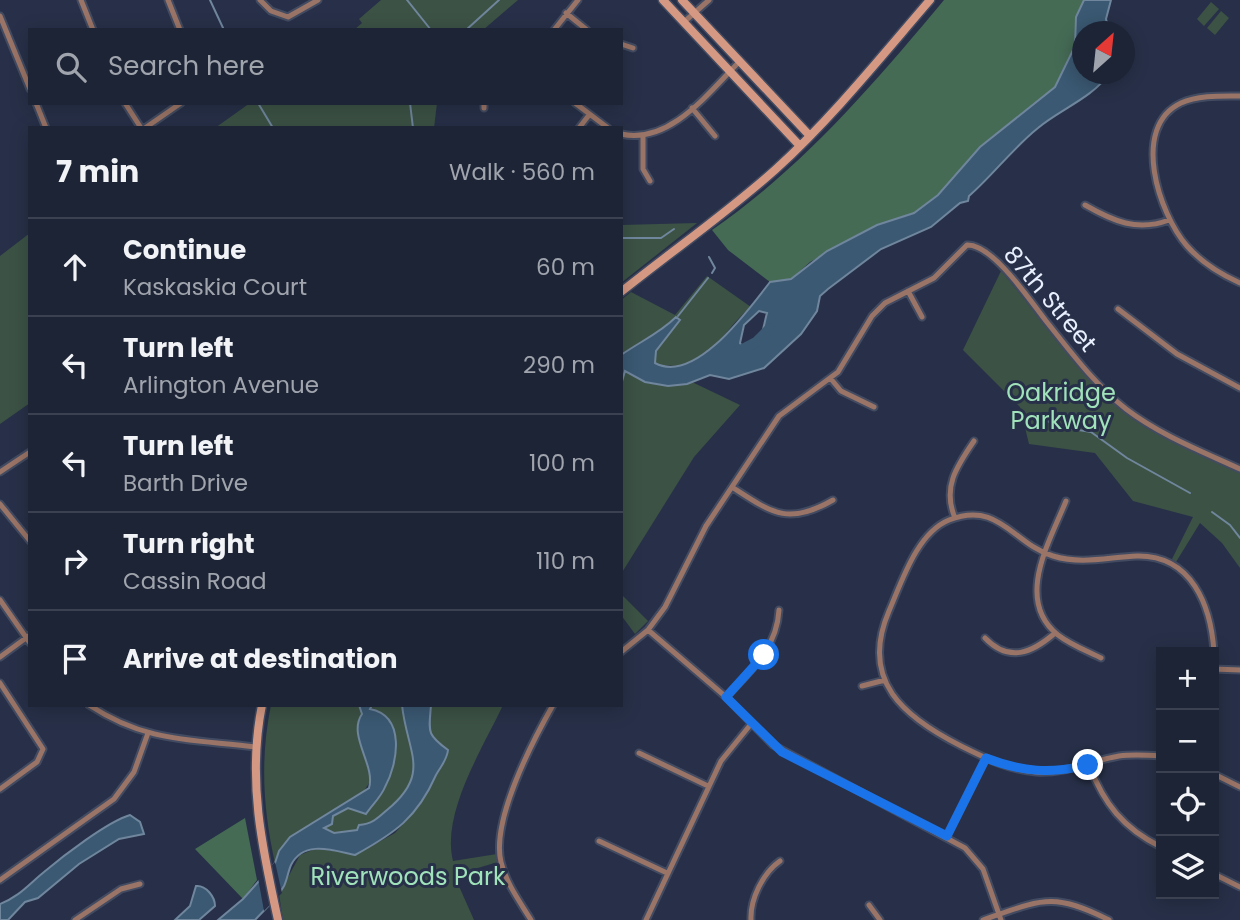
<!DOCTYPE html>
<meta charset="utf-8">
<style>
body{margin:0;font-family:Poppins,sans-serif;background:#252c3e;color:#f1f3f6}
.controls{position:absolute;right:21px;bottom:21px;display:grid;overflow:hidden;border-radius:0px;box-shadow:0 4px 18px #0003}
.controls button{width:63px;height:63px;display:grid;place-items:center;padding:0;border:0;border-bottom:2px solid #3b4151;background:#1d2436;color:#f1f3f6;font:35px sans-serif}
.compass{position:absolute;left:1072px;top:21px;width:63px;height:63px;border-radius:50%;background:#1d2436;box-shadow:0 4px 18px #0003;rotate:27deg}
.stop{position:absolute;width:21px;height:21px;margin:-16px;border:5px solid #1a73e8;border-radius:50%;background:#fff}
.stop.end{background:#1a73e8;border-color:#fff;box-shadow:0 2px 7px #0008}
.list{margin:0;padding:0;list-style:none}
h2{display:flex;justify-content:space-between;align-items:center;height:91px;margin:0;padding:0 28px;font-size:30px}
h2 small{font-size:23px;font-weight:400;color:#a0a4ad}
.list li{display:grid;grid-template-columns:46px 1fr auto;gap:21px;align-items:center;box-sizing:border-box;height:98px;padding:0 28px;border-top:2px solid #3b4151}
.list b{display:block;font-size:26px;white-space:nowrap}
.list p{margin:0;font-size:23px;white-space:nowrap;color:#a0a4ad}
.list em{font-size:23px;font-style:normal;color:#a0a4ad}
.icon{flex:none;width:38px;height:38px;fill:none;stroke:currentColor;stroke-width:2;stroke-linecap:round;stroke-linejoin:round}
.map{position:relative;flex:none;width:1240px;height:920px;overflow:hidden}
.search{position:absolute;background:#1d2436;box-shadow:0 4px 18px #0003;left:28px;top:28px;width:595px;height:77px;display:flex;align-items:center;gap:18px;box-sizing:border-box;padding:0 24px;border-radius:0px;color:#a0a4ad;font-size:26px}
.panel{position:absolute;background:#1d2436;box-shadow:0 4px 18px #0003;left:28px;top:126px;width:595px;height:581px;border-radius:0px}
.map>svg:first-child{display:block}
.green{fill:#3c5245}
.forest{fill:#456b55}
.water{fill:#3b5973;stroke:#6f869d;stroke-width:2;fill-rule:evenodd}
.pier{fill:#273048}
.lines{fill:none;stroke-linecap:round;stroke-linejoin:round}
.stream{stroke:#6f869d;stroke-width:2}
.river{stroke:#3b5973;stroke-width:10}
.street-casing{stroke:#424b61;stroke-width:9}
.secondary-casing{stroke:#424b61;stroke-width:11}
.street{stroke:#9a7466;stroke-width:5}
.secondary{stroke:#d59983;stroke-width:8}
.route{stroke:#1a73e8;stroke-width:9}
.labels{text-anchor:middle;stroke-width:6;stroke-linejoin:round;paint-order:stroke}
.street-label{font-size:24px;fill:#e8effe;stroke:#273048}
.park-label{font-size:24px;fill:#a0e2ba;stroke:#273048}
</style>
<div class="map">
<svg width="1240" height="920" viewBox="0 0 1240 920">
<rect width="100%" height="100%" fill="#273048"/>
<path class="green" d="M381 0H518L483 30H354L362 23 359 19Z
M1211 2 1219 9 1204 26 1197 19Z
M1221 11 1229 18 1215 35 1207 28Z
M250 103H437L434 128H215Z
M697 223 621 283V225Z
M30 233V403L0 424V256Z
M1001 271C1036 311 1066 358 1105 395 1144 431 1193 450 1240 472V568L1222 543 1200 523 1176 562 1172 559 1193 517 1133 501 1095 453 1029 444 1020 407 963 350Z
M707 276 751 307C733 321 722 341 706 355 683 375 647 362 621 357V300L631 292 675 315Z
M625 371 648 383 668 386 692 382 740 405 694 457 621 574V377Z
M621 594 648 621 635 634 621 615Z
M271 705H359L362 712C353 733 366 758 371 780L364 791 290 837 279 851 275 863C263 809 260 759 271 705Z
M372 705H402C407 753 431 773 388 810 378 818 372 824 359 825L357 830 334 833 323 828 333 816 348 808 366 814C401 766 392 762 375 709L369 708Z
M431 705H503C483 748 441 813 453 861L497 854 498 862 454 875 474 920H283L279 894 300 855 315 849 359 853 395 833 420 805 446 759 429 731Z"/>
<path class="forest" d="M944 0H1084L1076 17 1075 46 1055 87 970 158 938 195 914 213 877 225 810 262 791 279 770 282 728 250 712 230C802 168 874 84 944 0Z
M245 818 257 880 243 899 195 849Z"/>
<path class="water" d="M1084 0H1111L1106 19 1109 31 1082 32V74H1109C1092 98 1059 110 1038 128 1013 148 993 175 969 196L968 201 960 203 931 227 881 249 828 289 820 296 817 311 801 334 764 368 729 379 710 375 687 384 668 386 645 382 625 371 621 385V355C641 341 660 333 676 317L680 320 656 351 655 363C695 385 749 309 770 282L791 279 827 251 877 225 914 213 938 195 980 147 1055 87 1075 46 1076 17ZM759 311 767 313C762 330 764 345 743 347L740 343 744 325Z
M359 705H372L370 709C406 716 398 763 385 787 381 797 372 805 366 814L348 808 333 816 332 824 324 828 334 833 357 830 359 825C372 824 378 818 387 810 432 773 407 753 402 705H431C429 732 426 734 448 750 447 760 441 766 436 775 417 818 395 833 355 855 335 851 304 839 291 865 288 872 287 880 284 886 277 899 264 910 255 920H218L243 899 275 863 279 851 290 837 369 788C376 765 347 736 362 714Z
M130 815 140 822 144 834 119 839 79 864 38 898 25 902 8 920H0V904C20 896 28 885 44 872 63 856 107 822 130 815Z
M196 886C206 885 215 897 215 906L199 920H175L190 906Z"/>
<path class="pier" d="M275 862 282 893 264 911 258 878Z"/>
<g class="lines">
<path class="stream" d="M210 0 224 30
M407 0 431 30
M466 30 499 0
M258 103 273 128
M410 103 413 128
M621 238H661L674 229
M709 257 715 268 712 273
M678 316 708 278
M1043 417 1054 426 1091 432 1127 458 1190 493
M1212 512 1230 525 1240 538"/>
<path class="river" d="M735 353 756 342 770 328"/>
<g class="street-casing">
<path id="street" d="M81 0 93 30
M168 0 180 30
M260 0 271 11 288 17 318 0
M566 13 587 30
M0 16 30 89
M684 22 709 0
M554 30 578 0
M621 44 633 48
M1240 96C1222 96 1198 95 1181 103 1130 127 1159 214 1187 246 1202 263 1220 274 1240 283
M36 103 46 128
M125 103 141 128
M484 103V108
M575 103 608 128
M692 108 715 136
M145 128 181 103
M579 128 589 115
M621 134C670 145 709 92 739 62
M643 135V169L650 181
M1085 205C1113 221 1137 232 1169 220
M908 291 922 317
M1118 309 1177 354 1240 388
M831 379 841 391 874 407
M0 472 30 452
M732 487C772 513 788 526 833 500
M1066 501C1050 541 1014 600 1058 635 1071 645 1087 651 1101 658
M0 504 30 541
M955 518C942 487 957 466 974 441
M0 600 30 643
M648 630 726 697 773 745 965 848 983 869 1001 920
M985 638C1009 663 1032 653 1055 633
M621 652 648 630 665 607 706 526 779 416 838 372 872 316 885 303 934 278 967 245C993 244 1031 302 1046 321 1071 352 1094 384 1126 409 1160 435 1201 451 1240 469
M1214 655V672
M0 657 30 635
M1214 669 1240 670
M0 683 43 749 37 762 0 789
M862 686 885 680
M726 697C751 670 777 648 779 610
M89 705C147 743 191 739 256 747
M639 753 708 786
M1161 756C1147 755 1133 754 1119 756 1090 761 1066 774 1036 772 1009 770 985 758 961 746 904 717 859 681 889 611 902 581 917 533 949 520 999 500 1013 544 1053 556 1082 565 1109 557 1137 556 1192 555 1211 606 1214 652
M1089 765C1104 804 1123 828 1161 847
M1214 774 1240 787
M947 836 986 758
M599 841 667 873
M1214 874 1240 887
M0 880 114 799 134 772 148 733
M869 905 880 920
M75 920 121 889 140 884
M531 920C520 902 506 883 501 862 491 821 532 742 553 705
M646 920 721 761 751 724
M751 920C750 899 763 873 780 861
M983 920C1041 900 1052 891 1109 920"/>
</g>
<g class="secondary-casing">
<path id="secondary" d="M663 0 800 146
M682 0 810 136
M621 292C672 251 727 213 776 169 832 118 880 58 930 0
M262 705C247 779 262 848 278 920"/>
</g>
<use href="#street" class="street"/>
<use href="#secondary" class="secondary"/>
</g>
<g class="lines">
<path class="route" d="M764 655 726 697 782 752 947 836 986 758C1022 772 1051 774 1088 765"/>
</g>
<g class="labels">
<g class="street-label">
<text transform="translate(1050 299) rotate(50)" y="8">87th Street</text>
</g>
<g class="park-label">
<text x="1061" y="401">Oakridge<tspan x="1061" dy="28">Parkway</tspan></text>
<text x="408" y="885">Riverwoods Park</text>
</g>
</g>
</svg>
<div class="controls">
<button>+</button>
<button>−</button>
<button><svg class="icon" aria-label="locate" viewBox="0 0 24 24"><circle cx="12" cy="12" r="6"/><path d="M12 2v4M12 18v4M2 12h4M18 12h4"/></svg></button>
<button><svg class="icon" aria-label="layers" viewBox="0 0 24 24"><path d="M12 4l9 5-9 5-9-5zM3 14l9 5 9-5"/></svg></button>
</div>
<svg class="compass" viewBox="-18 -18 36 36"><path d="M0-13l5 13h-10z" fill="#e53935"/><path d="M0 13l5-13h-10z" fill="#a0a4ad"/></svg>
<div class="stop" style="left:764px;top:655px"></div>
<div class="stop end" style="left:1088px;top:765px"></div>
<div class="search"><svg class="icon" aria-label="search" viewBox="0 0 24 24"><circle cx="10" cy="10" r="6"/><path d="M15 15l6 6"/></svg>Search here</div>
<section class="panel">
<h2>7 min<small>Walk · 560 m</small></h2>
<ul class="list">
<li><svg class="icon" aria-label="ahead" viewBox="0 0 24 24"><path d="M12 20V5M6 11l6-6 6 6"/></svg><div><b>Continue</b><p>Kaskaskia Court</p></div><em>60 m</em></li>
<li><svg class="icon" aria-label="left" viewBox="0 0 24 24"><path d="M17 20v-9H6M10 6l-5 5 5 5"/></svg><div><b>Turn left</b><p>Arlington Avenue</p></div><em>290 m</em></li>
<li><svg class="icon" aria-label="left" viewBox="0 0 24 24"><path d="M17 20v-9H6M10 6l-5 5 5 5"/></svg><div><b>Turn left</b><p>Barth Drive</p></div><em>100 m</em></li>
<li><svg class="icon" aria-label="right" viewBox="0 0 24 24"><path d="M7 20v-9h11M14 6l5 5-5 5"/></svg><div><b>Turn right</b><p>Cassin Road</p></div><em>110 m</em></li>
<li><svg class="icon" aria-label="arrive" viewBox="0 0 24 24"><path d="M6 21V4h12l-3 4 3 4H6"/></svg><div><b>Arrive at destination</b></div></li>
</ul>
</section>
</div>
